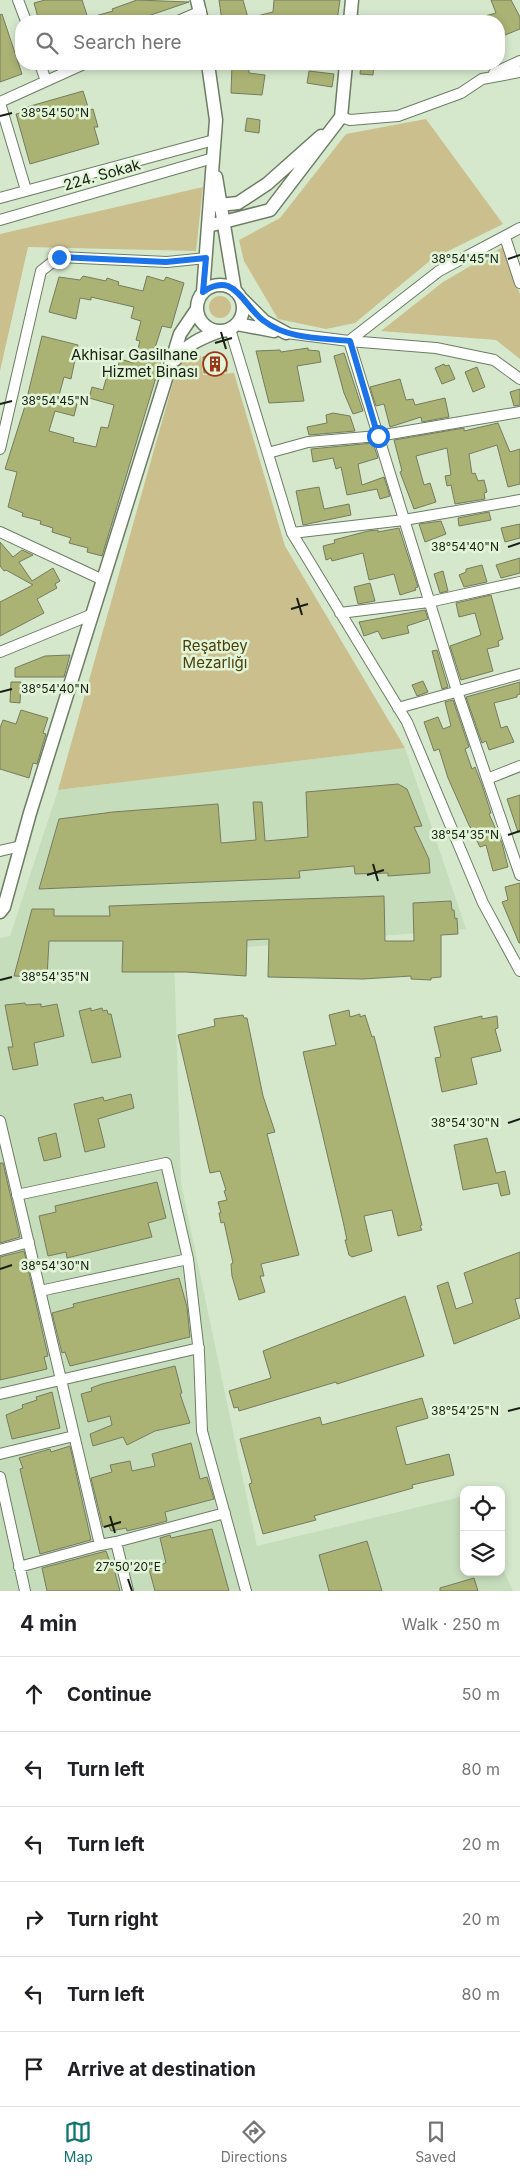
<!DOCTYPE html>
<meta charset="utf-8">
<style>
body{margin:0;font-family:Inter,sans-serif;background:#f6f6f6;color:#202124}
.controls{position:absolute;right:15px;bottom:15px;display:grid;overflow:hidden;border-radius:10px;box-shadow:0 2px 8px #0003}
.controls button{width:45px;height:45px;display:grid;place-items:center;padding:0;border:0;border-bottom:1px solid #e0e0e0;background:#fff;color:#202124;font:25px sans-serif}
.stop{position:absolute;width:15px;height:15px;margin:-11px;border:4px solid #1a73e8;border-radius:50%;background:#fff}
.stop.end{background:#1a73e8;border-color:#fff;box-shadow:0 1px 5px #0008}
.list{margin:0;padding:0;list-style:none}
h2{display:flex;justify-content:space-between;align-items:center;height:65px;margin:0;padding:0 20px;font-size:21px}
h2 small{font-size:16px;font-weight:400;color:#757577}
.list li{display:grid;grid-template-columns:32px 1fr auto;gap:15px;align-items:center;box-sizing:border-box;height:75px;padding:0 20px;border-top:1px solid #e0e0e0}
.list b{display:block;font-size:19px;white-space:nowrap}
.list em{font-size:16px;font-style:normal;color:#757577}
.icon{flex:none;width:28px;height:28px;fill:none;stroke:currentColor;stroke-width:2;stroke-linecap:round;stroke-linejoin:round}
.map{position:relative;flex:none;width:520px;height:1591px;overflow:hidden}
.search{position:absolute;background:#fff;box-shadow:0 2px 8px #0003;left:15px;right:15px;top:15px;height:55px;display:flex;align-items:center;gap:12px;box-sizing:border-box;padding:0 18px;border-radius:20px;color:#757577;font-size:19px}
.sheet{height:515px;background:#fff}
nav{display:flex;justify-content:space-around;align-items:center;box-sizing:border-box;height:70px;border-top:1px solid #e0e0e0;background:#fff;font-size:14px;color:#757577}
nav a{display:grid;justify-items:center;gap:2px}
nav .on{color:#0f766e}
.map>svg:first-child{display:block}
.built{fill:#c6ddbc}
.green{fill:#cbbf8e}
.building{fill:#aab374;stroke:#767b5f}
.lines{fill:none;stroke-linecap:round;stroke-linejoin:round}
.minor-casing{stroke:#6c7d64;stroke-width:12}
.tertiary-casing{stroke:#6c7d64;stroke-width:15}
.minor{stroke:#fff;stroke-width:10}
.tertiary{stroke:#fff;stroke-width:12}
.route{stroke:#1a73e8;stroke-width:6}
.ticks{fill:none;stroke:#181e14;stroke-width:2}
.labels{text-anchor:middle;stroke-width:5;stroke-linejoin:round;paint-order:stroke}
.street-label{font-size:15px;fill:#181e14;stroke:#e2f5d9}
.poi-label{font-size:15px;fill:#181e14;stroke:#e2f5d9;text-anchor:end}
.park-label{font-size:15px;fill:#4b3f0b;stroke:#e2f5d9}
.ticks-label{font-size:12px;text-anchor:middle;fill:#181e14;stroke:#e2f5d9;stroke-width:5;stroke-linejoin:round;paint-order:stroke}
</style>
<div class="map">
<svg width="520" height="1591" viewBox="0 0 520 1591">
<rect width="100%" height="100%" fill="#d5e8cc"/>
<path class="built" d="M405 748 466 929 174 953 181 1183 257 1546 464 1496V1572H501V1565L513 1591H0V938L10 936 58 790Z"/>
<path class="green" d="M426 119 503 224 432 259 355 323 326 329 278 319 244 261 239 240 280 218 346 134Z
M203 187 196 251 28 247 0 371V234Z
M503 247 520 294V359L496 340 381 331 443 282Z
M209 307a11 11 0 1 1 22 0a11 11 0 1 1-22 0Z
M184 354 201 356 203 375 234 373 285 546 405 748 58 790 176 372Z"/>
<path class="building" d="M45 0H82L88 18 113 11 112 9 137 0 189 2 139 19 140 21H39L34 3Z
M219 0H243L249 21H222Z
M274 0H340L337 21H249V18L273 12Z
M491 0H511L520 17V29L505 35 499 21H478L477 18 496 13Z
M2 14 22 74 0 82V15Z
M361 64H374L373 75 360 74Z
M232 65H249V73L265 75 262 95 231 93Z
M309 71 334 74 332 87 307 83Z
M83 91 89 110 93 109 98 127H94L99 144 30 164 16 114 29 111 27 107Z
M247 118 260 120 259 133 245 131Z
M83 276 106 281 107 278 119 282 118 285 143 291 147 276 164 281 166 277 184 283 171 328 162 326 155 348 164 351 102 556 87 552 88 548 69 543 71 538 52 532 53 528 40 524 41 521 22 516 23 513 8 507 17 472 5 469 25 406 42 336 78 345 71 379 64 377 58 399 77 404 74 416 55 411 49 431 74 438 73 442 96 447 101 427 108 428 114 405 89 398 92 387 103 390 108 372 116 375 120 359 134 363 140 341 136 340 141 321 131 318 134 307 91 297V300L80 298 76 319 49 312 59 277 80 280Z
M308 348V350L319 351 321 362 297 366 304 401 269 403 256 351 280 350 281 352Z
M344 353 363 411 353 414 344 393 334 356Z
M224 355 227 371 204 373 203 357Z
M444 364 445 366 449 365 455 379 442 384 435 368Z
M477 367 485 387 473 392 465 372Z
M400 379 406 400 413 399 415 405 445 398 449 417 422 422 421 417 390 427 384 404 376 406 370 387Z
M520 389V405L514 406 510 392Z
M333 413 350 416 355 431 309 435 307 427 327 423 326 415Z
M498 423 510 452 520 449V484L508 487 497 445 469 454 472 474 475 473 478 481 484 480 487 492 484 493 485 499 455 504 451 485 447 486 445 476 451 475 447 448 416 456 424 485 430 483 436 502 414 509 400 472 402 471 394 440 464 428V431Z
M373 443 378 458 358 464 362 485 384 477 390 496 380 499 377 489 347 495 341 467 336 469 333 458 313 462 311 449Z
M319 487 324 509 349 504 351 515 303 525 296 491Z
M489 512 491 520 459 526 458 518Z
M441 521 446 534 425 542 419 524Z
M520 524V538L505 542 501 528Z
M399 528 418 587 415 588 416 590 400 595 394 574 369 580 363 553 332 561 331 558 326 560 323 546 335 543 334 540 368 531 378 530V532Z
M0 542 13 557 22 550 33 555 19 562 32 581 53 568 60 581 55 584 57 588 37 599 44 613 0 636V602L33 585 6 570 4 571 0 566Z
M520 558V573L501 578 496 565Z
M482 565 487 582 464 587 459 575 466 572V569Z
M443 571 448 591 440 593 434 574Z
M370 583 375 601 358 604 354 587Z
M491 595 503 639 498 641 499 646 487 649 493 671 461 680 450 646 481 635 475 613 459 617 456 603Z
M425 610 428 619 407 626 409 633 382 639 378 631 364 636 359 622Z
M437 650 448 687 442 689 432 651Z
M70 655 64 677H15V668L45 656Z
M423 681 428 692 417 696 412 685Z
M11 682H21L20 703 10 702Z
M520 682V694L517 695V697L494 703 501 728 507 726 514 742 489 750 486 741 482 743 466 697Z
M453 700 469 747 465 749 472 769 475 767 482 785 491 813 489 814 502 843 508 867 493 871 486 845 480 847 468 823 448 778 439 749 434 751 424 722 438 717 443 729 451 726 445 702Z
M21 710 48 718 43 733 46 734 37 764 33 763 29 778 0 769V728L3 720 16 724Z
M398 784 407 789 422 826 414 827 429 859 430 873 388 876V873L355 874 354 866 299 871 300 878 39 889 59 819 113 812 218 804 221 843 256 840 253 802H262L265 841 288 839 308 837 306 792Z
M520 795V832H518L507 799Z
M520 883V943H519L502 902 508 900 505 887Z
M384 896 385 941H414L413 903 451 901 452 910H454L455 919 457 918 458 934 441 935V977L431 978V980L411 979V976L363 979 268 977 269 939 247 940 246 976 186 972H122L123 941H49L47 977 14 976 32 909H54V916H110L109 906Z
M25 1003 26 1005 41 1004V1007L57 1004 64 1036 34 1043 38 1065 13 1070 8 1047H13L5 1005Z
M91 1008V1011L102 1008 103 1011 107 1010 108 1014H111L121 1057 92 1063 79 1011Z
M349 1010 350 1017 360 1014V1017L365 1015 372 1037 374 1036 422 1225 420 1226 422 1230 398 1236 392 1210 364 1216 372 1251 352 1257 349 1255 345 1240H347L343 1221 303 1052 336 1045 329 1015Z
M243 1015 244 1018H247L263 1096 275 1132 267 1134 299 1255 261 1264 264 1276H260L265 1292 239 1300 232 1276 231 1264 233 1263 224 1222 221 1223 219 1213H221L218 1202 227 1200 224 1191 226 1190 220 1171 210 1173 178 1035 215 1026 214 1019Z
M482 1016V1019L497 1016 498 1028 495 1029 501 1051 471 1058 477 1084 442 1092 435 1058 441 1057 434 1027Z
M131 1094 134 1108 98 1119 105 1147 85 1152 74 1104 103 1097 104 1101Z
M56 1133 61 1157 44 1161 38 1138Z
M487 1138 496 1173 505 1171 510 1194 501 1196 498 1183 463 1190 454 1145Z
M0 1163H3L20 1237 0 1243Z
M157 1182 166 1218 148 1223 152 1237 67 1258 66 1252 48 1256 39 1216 56 1212 55 1206Z
M24 1251 48 1356 44 1357 47 1369 0 1380V1257Z
M520 1252V1298L515 1299 520 1318 454 1344 437 1286 448 1282 456 1309 473 1303 464 1273Z
M179 1278 187 1307 190 1337 70 1366 65 1352 62 1353 52 1313 74 1307 73 1304Z
M405 1296 424 1356 337 1384 336 1382 239 1411 238 1407 234 1408 229 1391 271 1378 263 1351Z
M175 1366 182 1393 180 1394 190 1423 155 1431 127 1445 123 1437 93 1446 90 1434 112 1425 110 1416 88 1422 81 1394 92 1391 91 1388 102 1384Z
M52 1392 60 1428 12 1439 6 1415 23 1408 22 1405 37 1400 36 1397Z
M422 1398 428 1418 396 1427 406 1465 449 1454 454 1475 412 1485 413 1488 314 1516 316 1520 263 1534 249 1484 252 1483 240 1439 320 1417 322 1425Z
M191 1443 200 1479 207 1477 214 1499 165 1512 167 1521 156 1524 127 1531 126 1528 111 1531 109 1526 103 1527 91 1478 112 1472 110 1465 130 1461 132 1471 155 1466 152 1454Z
M70 1446 91 1540 40 1554 22 1478 20 1469 23 1468 19 1458 50 1449 51 1452Z
M212 1529 229 1591H155L149 1569 166 1563 160 1538 170 1535 171 1538Z
M367 1541 382 1591H329L319 1555Z
M106 1551 110 1562H112L120 1591H47L42 1568Z
M474 1578 478 1591H440V1588Z"/>
<g class="lines">
<g class="minor-casing">
<path id="minor" d="M18 0 26 21
M178 21 201 11
M40 64 46 81
M494 73 520 61
M0 102 84 64
M0 103 26 190
M341 117 350 120 398 116 461 93 482 79 520 72
M0 198 214 140
M0 220 213 158
M520 228 439 271 349 341 457 691 520 875
M505 237 520 283
M230 329 292 533 407 722 483 903 520 971
M286 333 349 341 436 348 494 360 520 379
M0 449 41 271 59 257 167 262 206 258
M268 453 308 442 378 436 520 412
M0 532 103 580
M292 533 404 520 520 500
M340 613 429 602 520 582
M0 652 93 614
M398 708 520 674
M487 779 520 766
M0 851 21 846
M0 1121 100 1545 116 1542 128 1591
M17 1195 166 1163 188 1259 199 1353 202 1431 246 1591
M0 1250 29 1242
M40 1291 188 1259
M0 1394 199 1348
M0 1454 74 1436
M0 1477 25 1591
M116 1542 225 1513
M19 1567 100 1545"/>
</g>
<g class="tertiary-casing">
<path id="tertiary" d="M197 0 202 21
M350 21 352 0
M216 177 235 291
M210 206 238 203 267 184 321 136
M208 226 270 210 341 117 346 64
M197 308a23 23 0 1 1 46 0a23 23 0 1 1-46 0Z
M203 292 216 120 208 64
M241 298 264 321 286 333
M237 324 274 331
M175 360C187 344 201 338 220 331
M0 912 4 907 30 813 180 334 197 309"/>
</g>
<use href="#minor" class="minor"/>
<use href="#tertiary" class="tertiary"/>
</g>
<g class="lines">
<path class="route" d="M59 257 166 262 206 258 203 292C210 287 218 283 228 286 242 292 251 312 264 321 287 339 321 338 350 341L378 436"/>
</g>
<path class="ticks" d="M0 116 12 113M508 259 520 255M221 332 226 349M215 343 232 338M0 404 12 401M508 547 520 543M297 598 302 615M291 609 308 604M0 692 12 689M508 835 520 831M373 864 378 881M367 875 384 870M0 980 12 977M508 1123 520 1119M0 1269 12 1265M508 1411 520 1408M110 1516 115 1533M104 1527 121 1522M128 1579 132 1591"/>
<defs>
<g id="building-ring" transform="scale(1.25)"><circle r="9.5" fill="#e2f5d9" stroke="#9d3617" stroke-width="1.5"/><path d="M-4-6H4V6H1V3H-1V6H-4ZM-2.5-4.3h1.7v1.8h-1.7ZM.8-4.3h1.7v1.8H.8ZM-2.5-1h1.7V.8h-1.7ZM.8-1h1.7V.8H.8Z" fill="#9d3617"/></g>
</defs>
<g fill-rule="evenodd">
<use href="#building-ring" x="215" y="364"/>
</g>
<g class="labels">
<g class="street-label">
<text transform="translate(102 175) rotate(-16)" y="5">224. Sokak</text>
</g>
<g class="poi-label">
<text x="198" y="360">Akhisar Gasilhane<tspan x="198" dy="17">Hizmet Binası</tspan></text>
</g>
<g class="park-label">
<text x="215" y="651">Reşatbey<tspan x="215" dy="17">Mezarlığı</tspan></text>
</g>
</g>
<g class="ticks-label">
<text x="55" y="117">38°54'50"N</text>
<text x="465" y="263">38°54'45"N</text>
<text x="55" y="405">38°54'45"N</text>
<text x="465" y="551">38°54'40"N</text>
<text x="55" y="693">38°54'40"N</text>
<text x="465" y="839">38°54'35"N</text>
<text x="55" y="981">38°54'35"N</text>
<text x="465" y="1127">38°54'30"N</text>
<text x="55" y="1270">38°54'30"N</text>
<text x="465" y="1415">38°54'25"N</text>
<text x="128" y="1571">27°50'20"E</text>
</g>
</svg>
<div class="controls">
<button><svg class="icon" aria-label="locate" viewBox="0 0 24 24"><circle cx="12" cy="12" r="6"/><path d="M12 2v4M12 18v4M2 12h4M18 12h4"/></svg></button>
<button><svg class="icon" aria-label="layers" viewBox="0 0 24 24"><path d="M12 4l9 5-9 5-9-5zM3 14l9 5 9-5"/></svg></button>
</div>
<div class="stop" style="left:378px;top:436px"></div>
<div class="stop end" style="left:59px;top:257px"></div>
<div class="search"><svg class="icon" aria-label="search" viewBox="0 0 24 24"><circle cx="10" cy="10" r="6"/><path d="M15 15l6 6"/></svg>Search here</div>
</div>
<section class="sheet">
<h2>4 min<small>Walk · 250 m</small></h2>
<ul class="list">
<li><svg class="icon" aria-label="ahead" viewBox="0 0 24 24"><path d="M12 20V5M6 11l6-6 6 6"/></svg><div><b>Continue</b></div><em>50 m</em></li>
<li><svg class="icon" aria-label="left" viewBox="0 0 24 24"><path d="M17 20v-9H6M10 6l-5 5 5 5"/></svg><div><b>Turn left</b></div><em>80 m</em></li>
<li><svg class="icon" aria-label="left" viewBox="0 0 24 24"><path d="M17 20v-9H6M10 6l-5 5 5 5"/></svg><div><b>Turn left</b></div><em>20 m</em></li>
<li><svg class="icon" aria-label="right" viewBox="0 0 24 24"><path d="M7 20v-9h11M14 6l5 5-5 5"/></svg><div><b>Turn right</b></div><em>20 m</em></li>
<li><svg class="icon" aria-label="left" viewBox="0 0 24 24"><path d="M17 20v-9H6M10 6l-5 5 5 5"/></svg><div><b>Turn left</b></div><em>80 m</em></li>
<li><svg class="icon" aria-label="arrive" viewBox="0 0 24 24"><path d="M6 21V4h12l-3 4 3 4H6"/></svg><div><b>Arrive at destination</b></div></li>
</ul>
</section>
<nav>
<a class="on"><svg class="icon" aria-label="map" viewBox="0 0 24 24"><path d="M3 6l6-2 6 2 6-2v14l-6 2-6-2-6 2zM9 4v14M15 6v14"/></svg>Map</a>
<a><svg class="icon" aria-label="directions" viewBox="0 0 24 24"><path d="M12 3l9 9-9 9-9-9zM9 14v-3h6M13 9l2 2-2 2"/></svg>Directions</a>
<a><svg class="icon" aria-label="saved" viewBox="0 0 24 24"><path d="M7 4h10v16l-5-4-5 4z"/></svg>Saved</a>
</nav>
